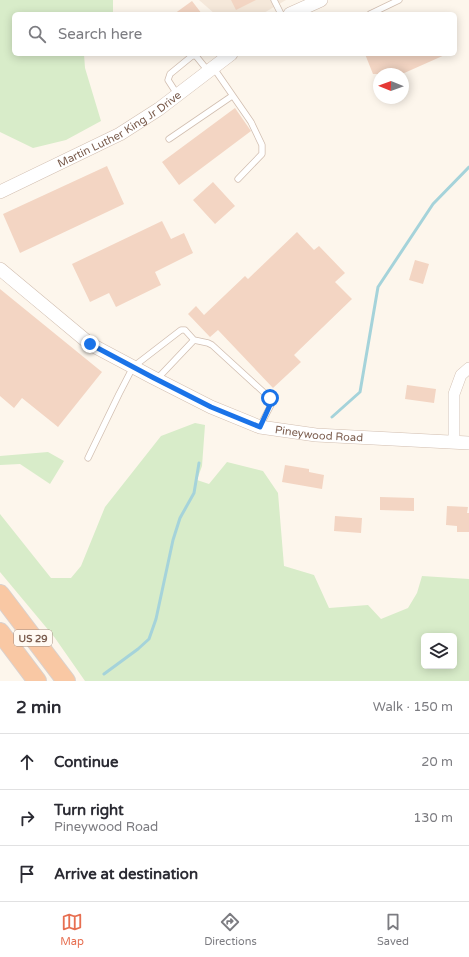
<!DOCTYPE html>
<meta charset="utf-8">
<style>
body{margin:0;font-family:"Varela Round",sans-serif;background:#f2f2f3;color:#2b2b33}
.controls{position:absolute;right:12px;bottom:12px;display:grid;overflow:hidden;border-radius:6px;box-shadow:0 2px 10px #0003}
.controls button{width:36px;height:36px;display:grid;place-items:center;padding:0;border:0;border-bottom:1px solid #e1e1e2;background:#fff;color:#2b2b33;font:20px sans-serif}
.compass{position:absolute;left:373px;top:68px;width:36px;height:36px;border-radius:50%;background:#fff;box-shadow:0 2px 10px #0003;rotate:271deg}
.stop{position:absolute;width:12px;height:12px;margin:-9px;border:3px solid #1a73e8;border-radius:50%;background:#fff}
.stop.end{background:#1a73e8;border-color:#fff;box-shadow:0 1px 4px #0008}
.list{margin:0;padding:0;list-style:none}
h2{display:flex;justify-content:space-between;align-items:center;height:52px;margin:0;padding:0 16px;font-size:17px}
h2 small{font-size:13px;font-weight:400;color:#7c7c81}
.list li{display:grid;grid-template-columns:26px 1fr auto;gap:12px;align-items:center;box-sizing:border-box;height:56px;padding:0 16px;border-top:1px solid #e1e1e2}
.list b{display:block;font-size:15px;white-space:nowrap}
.list p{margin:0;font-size:13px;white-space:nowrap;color:#7c7c81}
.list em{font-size:13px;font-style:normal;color:#7c7c81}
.icon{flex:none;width:22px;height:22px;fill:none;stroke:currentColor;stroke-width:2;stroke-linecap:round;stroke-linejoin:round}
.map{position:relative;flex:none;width:469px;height:681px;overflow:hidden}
.search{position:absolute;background:#fff;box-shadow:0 2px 10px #0003;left:12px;right:12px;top:12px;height:44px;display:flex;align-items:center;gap:10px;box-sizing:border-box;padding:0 14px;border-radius:6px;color:#7c7c81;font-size:15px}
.sheet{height:220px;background:#fff}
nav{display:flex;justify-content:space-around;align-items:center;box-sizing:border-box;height:56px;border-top:1px solid #e1e1e2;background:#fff;font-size:11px;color:#7c7c81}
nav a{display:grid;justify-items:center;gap:2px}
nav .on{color:#e76f51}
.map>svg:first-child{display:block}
.residential{fill:#f5e8da}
.green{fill:#d8ecc9;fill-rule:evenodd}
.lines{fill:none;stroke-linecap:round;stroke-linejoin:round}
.stream{stroke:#a5d3da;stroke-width:3}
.building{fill:#f3d5c3}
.service-casing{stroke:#d1beb0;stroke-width:7}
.minor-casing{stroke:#d1beb0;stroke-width:12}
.tertiary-casing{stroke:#d1beb0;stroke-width:14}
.trunk-casing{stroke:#dad1cd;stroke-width:20}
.service{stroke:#fff;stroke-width:5.5}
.minor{stroke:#fff;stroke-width:11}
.tertiary{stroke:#fff;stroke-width:13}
.trunk{stroke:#f9c8a4;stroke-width:18}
.route{stroke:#1a73e8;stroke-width:5}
.labels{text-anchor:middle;stroke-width:3.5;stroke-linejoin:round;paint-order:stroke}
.shield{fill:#fffaf3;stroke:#a28b7f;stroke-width:1}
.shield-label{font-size:10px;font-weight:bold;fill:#7a5c4d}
.street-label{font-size:11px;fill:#7a5c4d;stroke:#fffaf3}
</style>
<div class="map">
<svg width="469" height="681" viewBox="0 0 469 681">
<rect width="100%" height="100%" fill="#fdf6ec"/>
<path class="residential" d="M199 0H286L262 14H215Z"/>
<path class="green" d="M0 0H113V14H14V54H84L85 68 101 121 66 140 33 148 0 132Z
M195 423 205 425 202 466 197 480 209 484 227 462 263 471 278 493 284 566 314 575 329 608 368 605 381 619 408 608 417 593 422 576 469 579V681H85L55 638 0 572V514L51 578H71L81 566 105 507 161 436ZM424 636H454V666H424Z
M48 452 64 461 50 484 20 464 0 465V456Z"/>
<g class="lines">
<path class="stream" d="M332 417 360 392 378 287 433 204 469 167
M104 674 138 649 149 639 156 619 173 540 180 518 194 493 199 463"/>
</g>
<path class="building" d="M231 0H256L236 10Z
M192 1 202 14H174Z
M365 54H447L402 74H373Z
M235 108 251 131 179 185 162 162Z
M107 166 124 204 20 253 3 214Z
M213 182 235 206 215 224 193 200Z
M162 221 171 239 184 233 193 253 155 272 161 285 116 307 109 293 90 302 72 264Z
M297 232 314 250 319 246 345 273 335 282 352 299 294 355 301 362 273 388 218 330 210 337 188 314 196 306 204 315 245 276 248 279Z
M415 260 429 264 423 284 409 280Z
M0 289 102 372 58 427 22 398 14 408 0 396Z
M407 385 436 389 434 403 405 399Z
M285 465 309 469V472L324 475 322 489 282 482Z
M380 497 414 498V511L380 510Z
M447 506 468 507 467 513H469V532H457V526L446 525Z
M335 516 362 518 361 533 334 531Z"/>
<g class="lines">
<g class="service-casing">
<path id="service" d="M274 0 281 14
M370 14 399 0
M213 67 251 122 262 145V154L238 179
M177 94 168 80 170 74 192 56H196L208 71
M169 139 232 96
M194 340 208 343 212 345 270 398 271 405 260 426
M88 458 119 394 133 367 181 330H185L194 340 157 379"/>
</g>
<g class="minor-casing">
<path id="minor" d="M454 442V394L461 375 469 368"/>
</g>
<g class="tertiary-casing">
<g id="tertiary">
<path d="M290 14 321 0"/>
<path id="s1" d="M0 192 120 134 159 109 231 54"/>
<path id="s2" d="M0 269 90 344 152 377 211 407 260 427 316 435 469 443"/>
</g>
</g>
<g class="trunk-casing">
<path id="trunk" d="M0 594 66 681
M0 632 37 681"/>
</g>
<use href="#service" class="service"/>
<use href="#minor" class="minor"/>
<use href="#tertiary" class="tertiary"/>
<use href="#trunk" class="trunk"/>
</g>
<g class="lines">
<path class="route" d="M90 344 152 377 211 407 260 427 270 405V398"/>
</g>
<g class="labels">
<rect class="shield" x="14" y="630" width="38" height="16" rx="3"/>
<g class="shield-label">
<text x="33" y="642">US 29</text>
</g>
<g class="street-label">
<text dy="4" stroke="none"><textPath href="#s1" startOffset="135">Martin Luther King Jr Drive</textPath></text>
<text dy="4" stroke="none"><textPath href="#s2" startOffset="366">Pineywood Road</textPath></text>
</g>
</g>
</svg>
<div class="controls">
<button><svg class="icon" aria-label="layers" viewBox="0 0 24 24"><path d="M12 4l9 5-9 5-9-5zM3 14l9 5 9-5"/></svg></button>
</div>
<svg class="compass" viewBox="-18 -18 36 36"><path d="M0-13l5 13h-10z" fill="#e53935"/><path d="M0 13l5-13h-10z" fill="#7c7c81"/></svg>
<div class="stop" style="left:270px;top:398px"></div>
<div class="stop end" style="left:90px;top:344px"></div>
<div class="search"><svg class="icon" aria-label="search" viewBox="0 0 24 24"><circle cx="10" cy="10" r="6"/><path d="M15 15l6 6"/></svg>Search here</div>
</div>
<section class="sheet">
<h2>2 min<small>Walk · 150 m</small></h2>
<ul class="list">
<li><svg class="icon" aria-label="ahead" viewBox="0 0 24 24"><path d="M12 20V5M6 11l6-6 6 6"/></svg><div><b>Continue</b></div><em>20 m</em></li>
<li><svg class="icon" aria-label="right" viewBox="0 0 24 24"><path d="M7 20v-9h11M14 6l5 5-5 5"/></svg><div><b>Turn right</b><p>Pineywood Road</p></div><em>130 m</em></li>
<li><svg class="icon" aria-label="arrive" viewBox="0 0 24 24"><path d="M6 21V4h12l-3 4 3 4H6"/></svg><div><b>Arrive at destination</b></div></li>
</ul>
</section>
<nav>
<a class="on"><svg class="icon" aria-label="map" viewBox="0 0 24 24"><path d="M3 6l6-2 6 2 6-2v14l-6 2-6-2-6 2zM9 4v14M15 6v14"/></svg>Map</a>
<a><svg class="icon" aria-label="directions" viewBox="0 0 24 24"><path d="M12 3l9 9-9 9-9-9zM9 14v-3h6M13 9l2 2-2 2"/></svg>Directions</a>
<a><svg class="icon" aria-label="saved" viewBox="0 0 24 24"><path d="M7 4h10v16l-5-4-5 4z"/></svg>Saved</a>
</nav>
